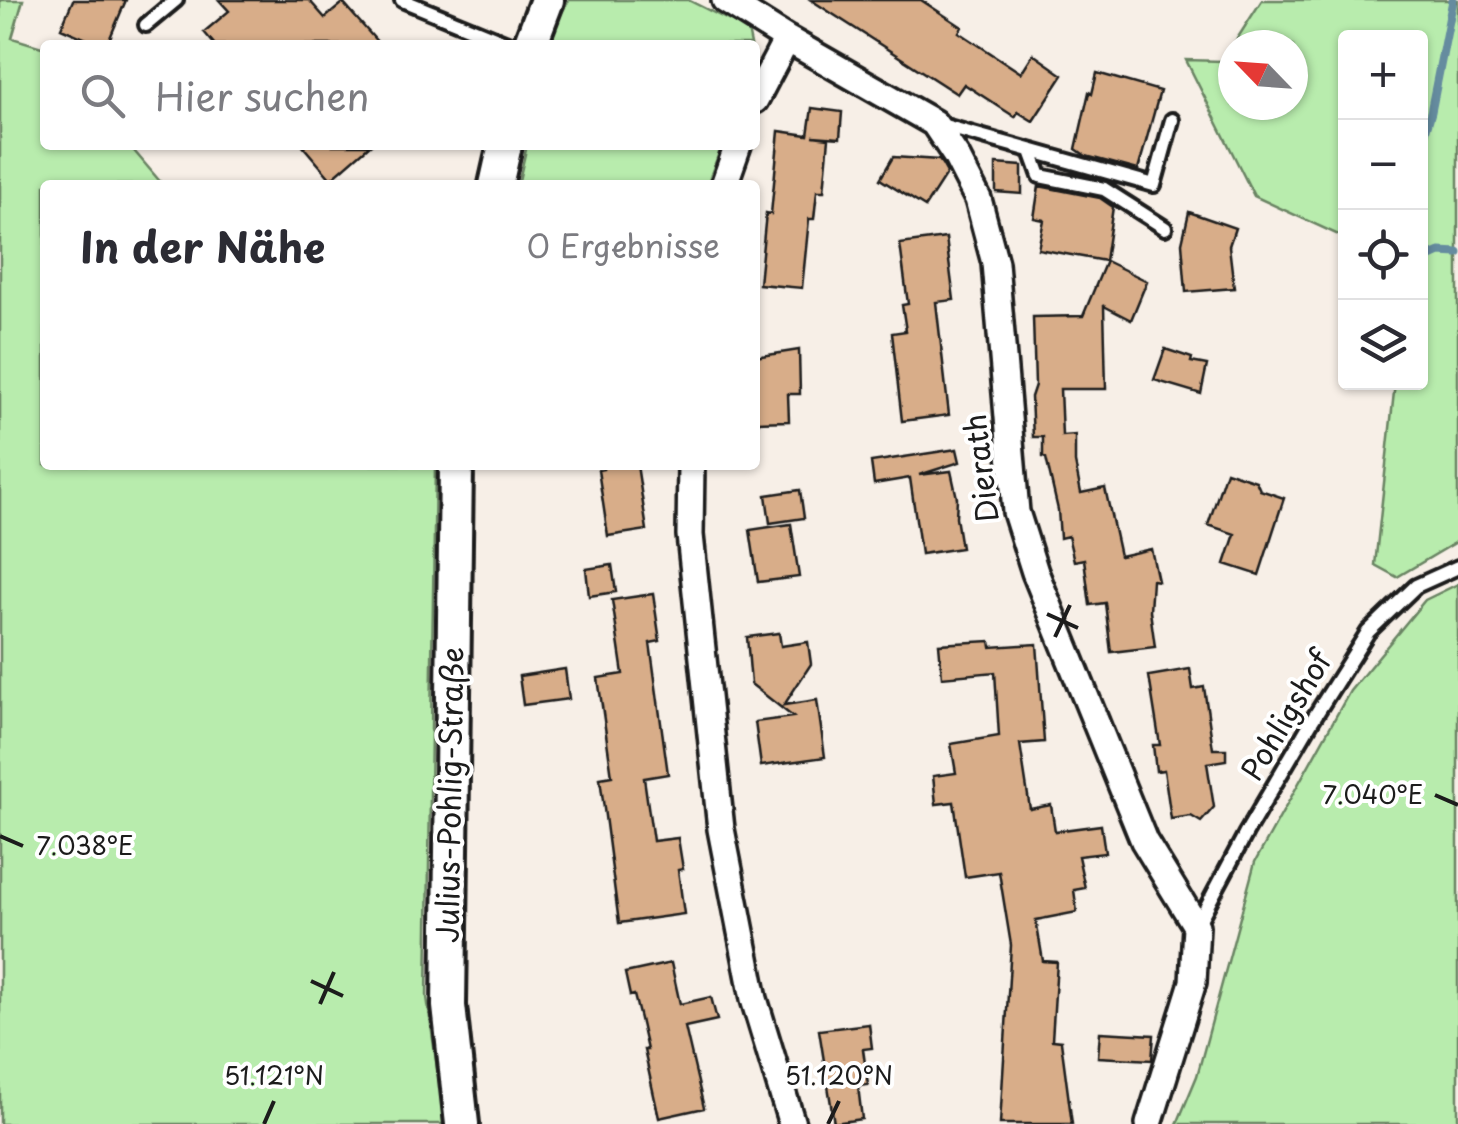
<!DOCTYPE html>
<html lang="de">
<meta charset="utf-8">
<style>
body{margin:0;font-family:"Playpen Sans",sans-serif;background:#f7f7f7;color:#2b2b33}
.controls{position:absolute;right:30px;top:30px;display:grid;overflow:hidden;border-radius:10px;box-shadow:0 2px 8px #0004}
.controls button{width:90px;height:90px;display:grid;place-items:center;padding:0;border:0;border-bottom:2px solid #e1e1e2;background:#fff;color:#2b2b33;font:50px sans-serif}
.compass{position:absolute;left:1218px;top:30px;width:90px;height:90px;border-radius:50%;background:#fff;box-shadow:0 2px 8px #0004;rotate:295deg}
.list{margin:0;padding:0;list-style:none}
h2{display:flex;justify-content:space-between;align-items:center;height:130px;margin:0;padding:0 40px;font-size:42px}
h2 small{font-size:32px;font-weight:400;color:#7c7c81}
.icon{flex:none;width:55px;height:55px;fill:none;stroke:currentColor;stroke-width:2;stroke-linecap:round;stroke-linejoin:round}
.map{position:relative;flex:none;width:1458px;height:1124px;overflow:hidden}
.search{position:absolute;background:#fff;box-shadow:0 2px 8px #0004;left:40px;top:40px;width:720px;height:110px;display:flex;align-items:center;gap:25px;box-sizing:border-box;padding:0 35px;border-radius:10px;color:#7c7c81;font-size:38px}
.panel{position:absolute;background:#fff;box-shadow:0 2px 8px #0004;left:40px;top:180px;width:720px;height:290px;border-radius:10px}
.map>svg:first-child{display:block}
.green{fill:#b8ecad;stroke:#6a8464;stroke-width:2.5}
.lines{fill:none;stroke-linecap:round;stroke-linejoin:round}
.stream{stroke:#658c9f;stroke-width:9}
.building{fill:#d8ad89;stroke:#1c1c1c;stroke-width:2.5}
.service-casing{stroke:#1c1c1c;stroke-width:20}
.minor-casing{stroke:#1c1c1c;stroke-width:32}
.tertiary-casing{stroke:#1c1c1c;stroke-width:40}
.service{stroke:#fff;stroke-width:12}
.minor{stroke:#fff;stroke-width:25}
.tertiary{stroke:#fff;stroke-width:32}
.ticks{fill:none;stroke:#1c1c1c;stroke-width:4}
.labels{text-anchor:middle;stroke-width:8;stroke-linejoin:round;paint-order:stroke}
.street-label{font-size:30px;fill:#1c1c1c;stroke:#fff}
.ticks-label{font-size:25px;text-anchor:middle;fill:#1c1c1c;stroke:#fff;stroke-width:8;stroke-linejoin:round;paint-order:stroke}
</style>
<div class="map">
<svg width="1458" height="1124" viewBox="0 0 1458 1124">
<rect width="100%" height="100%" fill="#f7efe7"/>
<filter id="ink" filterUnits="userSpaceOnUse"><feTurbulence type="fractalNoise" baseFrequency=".01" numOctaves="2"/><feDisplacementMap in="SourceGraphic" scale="20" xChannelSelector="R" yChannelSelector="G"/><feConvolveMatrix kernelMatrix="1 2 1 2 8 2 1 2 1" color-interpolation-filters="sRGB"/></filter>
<g filter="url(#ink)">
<path class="green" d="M0 0H23L12 38 45 48V145H129L163 185H45V465H435L427 997 445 1124H0Z
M569 0H688L748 30 751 45H549L551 32Z
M1262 0H1458V541L1397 577 1375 565 1395 383 1420 382V38H1346L1345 238 1254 196 1186 60 1223 61 1233 46V105H1293V45H1233Z
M527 145H722L707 185H518Z
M1458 584V1124H1177L1197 1076 1255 862 1350 691 1425 600Z"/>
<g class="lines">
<path class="stream" d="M1420 149 1431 112 1453 0
M1420 261 1440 252 1458 253"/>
</g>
<path class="building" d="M73 0H126L107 45H100L61 28Z
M219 0H309L325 18 343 3 380 45H215L204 32 229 11Z
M811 0H921L962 27 959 32 1021 73 1033 54 1063 75 1033 121 1018 112 1015 117 964 84 957 94Z
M1097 73 1160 91 1138 170 1086 156 1076 149 1089 92 1092 94Z
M812 108 842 112 840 138 813 136 829 138 824 191H817L814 219H809L802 288 759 284 766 213 771 214 779 131 808 135Z
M302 145H370L331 179Z
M893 157 939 160 942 164 947 173 925 207 880 179Z
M996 164 1022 166V194L996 192Z
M1039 186 1100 198 1113 207 1105 261 1038 249 1044 220 1034 218Z
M1189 212 1235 228 1229 246 1234 288 1186 292 1182 243Z
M946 238 954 300 936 302 949 415 902 421 892 333 906 331 902 305 908 304 900 244Z
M1106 261 1147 281 1131 320 1104 306 1106 389H1060L1062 436 1075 435V463L1081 493 1105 488 1120 556 1151 549 1158 581 1152 580 1150 611 1155 647 1111 652 1105 603 1090 605 1084 559 1074 561 1068 536 1060 538 1058 510 1046 458 1043 457V437H1033L1031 397 1035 385 1033 317 1083 316Z
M1165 349 1192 358 1191 362 1207 365 1201 394 1154 380Z
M799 350 800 394H788L789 421 755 422V357Z
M957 449 960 462 919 475 951 471 957 498 956 517 961 548 921 554 910 478 874 484 871 462Z
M602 465H637L647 530 608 536 598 470 603 469Z
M1226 471 1256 481 1260 490 1284 498 1259 575 1225 564 1235 534 1208 525Z
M800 490 804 518 770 523 766 495Z
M791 524 799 577 758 582 750 530Z
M612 565 616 592 589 596 586 569Z
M653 594 660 641 650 643 668 774 644 778 653 841 678 838 683 869 678 870 684 914 619 923 600 778 612 776 598 678 623 674 612 600Z
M779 633 781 646 808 642 811 664 784 705 817 700 825 757 761 766 755 722 793 717 751 684 747 637Z
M990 641 991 647 1037 644 1044 742 1020 744 1030 809 1051 805 1055 831 1101 825 1105 853 1078 856 1085 888 1074 890 1077 912 1036 920 1043 961 1057 962 1052 1040 1061 1041 1072 1124H1000L1011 945 999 872 965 877 954 802 936 804 933 776 956 773 951 744 999 736 995 672 942 677 939 644Z
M565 669 569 699 523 705 519 676Z
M1190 669 1193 689 1204 687 1213 749H1226V760L1207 763 1214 807 1201 822 1191 816 1171 819 1164 770 1156 771 1153 745H1160L1149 676Z
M671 963 680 1004 711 997 717 1020 685 1027 704 1108 659 1118 644 1050H647L640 1019 634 995 630 996 625 973Z
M869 1024 872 1048 863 1049 868 1085 858 1086 862 1119 834 1123 819 1030Z
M1100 1032 1154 1035 1152 1060 1098 1057Z"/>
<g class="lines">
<g class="service-casing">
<path id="service" d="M402 0 512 45
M146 25 176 0
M941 125 1154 185 1172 120
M1031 151 1040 176 1104 189 1165 228
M1197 925 1246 833 1313 719 1368 632 1416 586 1458 567"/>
</g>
<g class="minor-casing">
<path id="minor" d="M725 0 787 39 934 123 956 156 978 199 995 263 1016 512 1035 572 1144 841 1196 926 1193 982 1149 1124
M755 100 787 39
M724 185 738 145
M691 465 690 535 721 829 754 999 792 1124"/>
</g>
<g class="tertiary-casing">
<path id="tertiary" d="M530 45 547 0
M496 185 505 145
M456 465 449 1006 462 1124"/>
</g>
<use href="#service" class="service"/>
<use href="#minor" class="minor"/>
<use href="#tertiary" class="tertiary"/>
</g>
</g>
<path class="ticks" d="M1047 614 1078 628M1055 637 1070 605M1435 795 1458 805M0 836 23 846M311 981 343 996M320 1004 334 972M264 1124 274 1101M828 1124 839 1101"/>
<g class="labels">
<g class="street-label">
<text transform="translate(982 468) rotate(-97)" y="10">Dierath</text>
<text transform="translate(1287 716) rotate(-59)" y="10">Pohligshof</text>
<text transform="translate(451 795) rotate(-89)" y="10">Julius-Pohlig-Straße</text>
</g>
</g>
<g class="ticks-label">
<text x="1373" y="804">7.040°E</text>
<text x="85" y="855">7.038°E</text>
<text x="274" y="1085">51.121°N</text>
<text x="839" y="1085">51.120°N</text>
</g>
</svg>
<div class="controls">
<button>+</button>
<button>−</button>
<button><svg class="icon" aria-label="locate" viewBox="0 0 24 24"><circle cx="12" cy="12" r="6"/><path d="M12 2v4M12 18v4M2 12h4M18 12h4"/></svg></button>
<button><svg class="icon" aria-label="layers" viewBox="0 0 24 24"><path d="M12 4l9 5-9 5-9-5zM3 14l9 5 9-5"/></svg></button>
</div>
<svg class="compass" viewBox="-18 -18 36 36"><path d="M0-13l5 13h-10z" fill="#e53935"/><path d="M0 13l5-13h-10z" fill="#7c7c81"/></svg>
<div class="search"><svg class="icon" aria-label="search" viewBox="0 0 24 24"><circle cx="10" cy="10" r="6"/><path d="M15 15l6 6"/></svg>Hier suchen</div>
<section class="panel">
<h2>In der Nähe<small>0 Ergebnisse</small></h2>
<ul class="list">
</ul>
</section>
</div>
